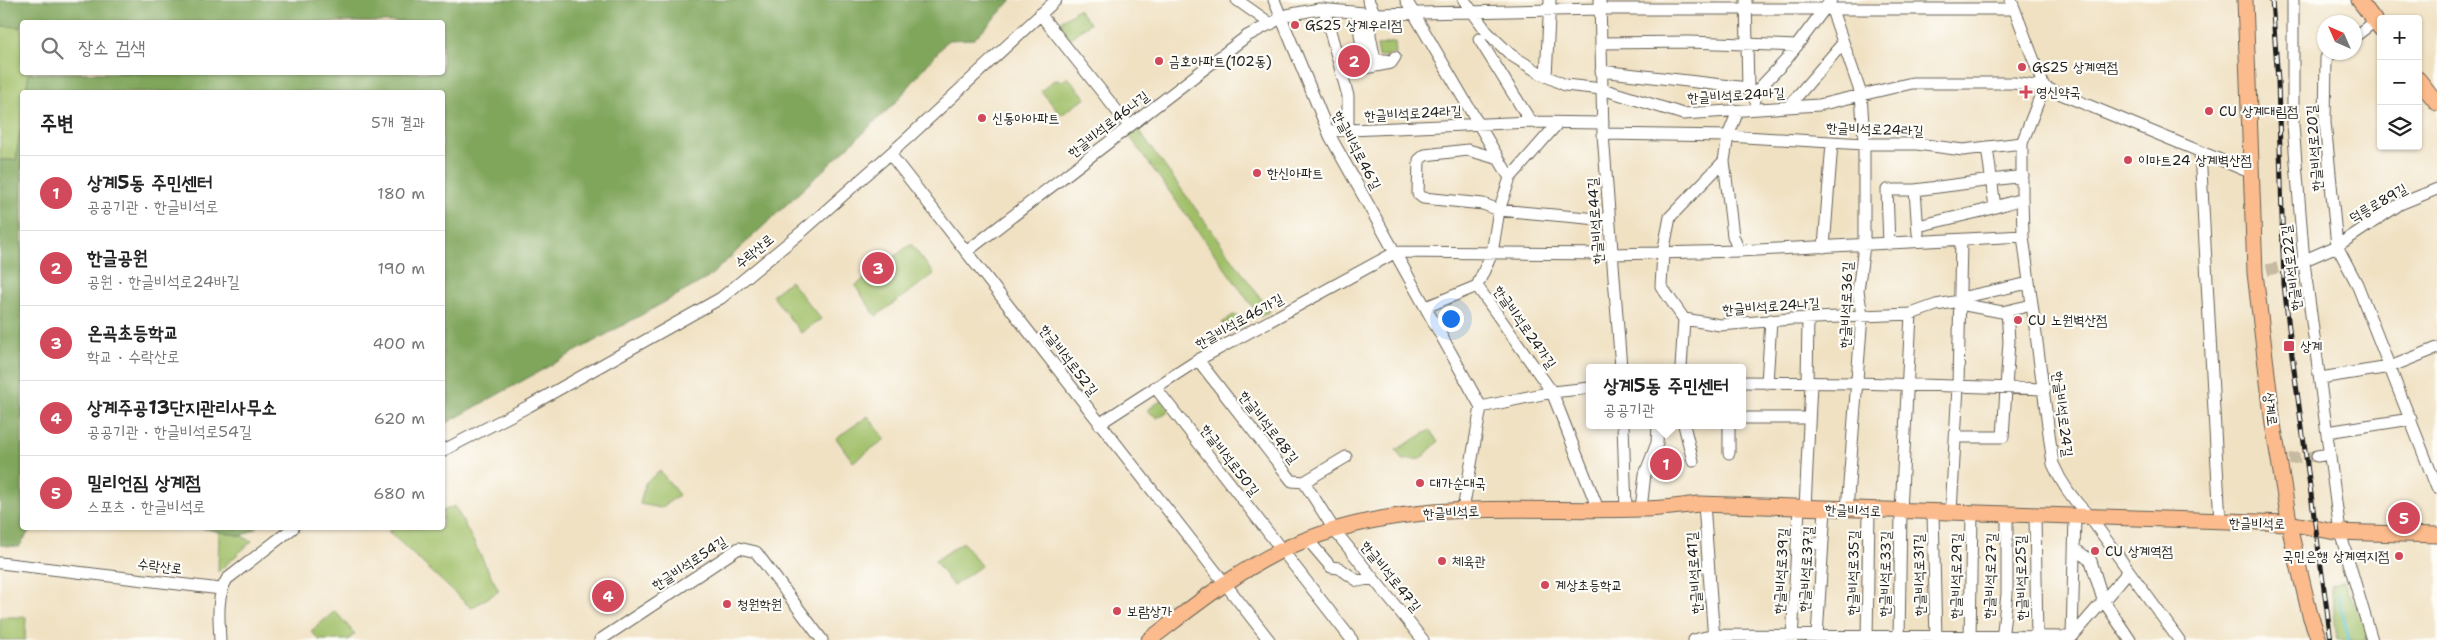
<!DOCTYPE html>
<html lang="ko">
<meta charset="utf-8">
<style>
body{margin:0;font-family:"Shantell Sans","Poor Story",sans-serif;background:#f2f2f2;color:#222}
.controls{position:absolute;right:15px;top:15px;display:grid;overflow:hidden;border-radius:5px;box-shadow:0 1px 4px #0004}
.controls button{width:45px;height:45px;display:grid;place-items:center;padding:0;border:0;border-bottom:1px solid #e0e0e0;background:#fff;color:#222;font:25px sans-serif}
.compass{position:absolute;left:2317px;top:15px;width:45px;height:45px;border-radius:50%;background:#fff;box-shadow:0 1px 4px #0004;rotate:315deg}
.you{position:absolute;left:1450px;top:318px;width:18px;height:18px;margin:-12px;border:4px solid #fff;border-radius:50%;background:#1a73e8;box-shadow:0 0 0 8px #1a73e833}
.badge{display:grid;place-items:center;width:32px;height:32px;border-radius:50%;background:#d1495b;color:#fff;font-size:16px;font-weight:700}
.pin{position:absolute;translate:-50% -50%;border:2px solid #fff;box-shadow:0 1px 5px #0006}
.popup{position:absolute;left:1586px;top:364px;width:160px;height:65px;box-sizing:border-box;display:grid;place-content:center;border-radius:5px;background:#fff;filter:drop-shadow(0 1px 4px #0005);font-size:16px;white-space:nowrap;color:#767676}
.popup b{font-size:19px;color:#222}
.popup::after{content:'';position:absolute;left:50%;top:100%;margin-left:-10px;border:10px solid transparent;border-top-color:#fff}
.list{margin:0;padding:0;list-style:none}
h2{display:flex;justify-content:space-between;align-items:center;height:65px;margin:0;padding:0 20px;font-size:21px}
h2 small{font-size:16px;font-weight:400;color:#767676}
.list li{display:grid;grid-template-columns:32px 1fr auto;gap:15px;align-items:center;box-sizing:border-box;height:75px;padding:0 20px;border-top:1px solid #e0e0e0}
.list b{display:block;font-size:19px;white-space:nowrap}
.list p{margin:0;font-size:16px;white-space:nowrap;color:#767676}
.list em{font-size:16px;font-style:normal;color:#767676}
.icon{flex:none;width:28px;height:28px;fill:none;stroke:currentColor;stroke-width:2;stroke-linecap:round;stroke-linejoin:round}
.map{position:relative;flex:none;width:2437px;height:640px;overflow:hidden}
.search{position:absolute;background:#fff;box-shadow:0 1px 4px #0004;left:20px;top:20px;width:425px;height:55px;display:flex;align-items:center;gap:12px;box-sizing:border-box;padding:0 18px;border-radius:5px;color:#767676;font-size:19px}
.panel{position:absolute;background:#fff;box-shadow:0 1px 4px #0004;left:20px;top:90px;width:425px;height:440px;border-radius:5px}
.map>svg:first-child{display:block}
.green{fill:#a0bf67;stroke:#5e6e42}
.forest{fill:#80a65c;stroke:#4e613c}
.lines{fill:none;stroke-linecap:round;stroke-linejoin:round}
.stream{stroke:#53c0cb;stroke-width:3}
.minor-tunnel{stroke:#c6baa1;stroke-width:11;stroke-dasharray:11 5.5;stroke-linecap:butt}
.minor-casing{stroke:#666156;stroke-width:13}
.major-casing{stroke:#666156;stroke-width:17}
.minor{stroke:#fff;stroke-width:11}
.major{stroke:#fbbb8c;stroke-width:15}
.rail-casing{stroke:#1c1c1c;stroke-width:5}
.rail{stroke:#fdfcf7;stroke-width:3;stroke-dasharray:9;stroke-linecap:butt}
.poi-dot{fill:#d1495b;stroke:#fdfcf7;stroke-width:2}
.labels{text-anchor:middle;stroke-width:4.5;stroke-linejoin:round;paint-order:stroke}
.poi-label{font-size:14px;fill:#1c1c1c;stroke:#fdfcf7;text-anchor:start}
.street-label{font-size:14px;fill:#1c1c1c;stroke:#fdfcf7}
</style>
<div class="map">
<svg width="2437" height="640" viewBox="0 0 2437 640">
<rect width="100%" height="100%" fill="#fdfcf7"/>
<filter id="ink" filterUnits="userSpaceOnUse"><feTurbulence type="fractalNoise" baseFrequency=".02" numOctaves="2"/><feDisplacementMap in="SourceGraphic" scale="10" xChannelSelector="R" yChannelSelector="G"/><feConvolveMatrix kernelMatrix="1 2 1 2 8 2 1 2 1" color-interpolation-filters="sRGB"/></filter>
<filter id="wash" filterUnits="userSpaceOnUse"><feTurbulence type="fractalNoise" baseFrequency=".0096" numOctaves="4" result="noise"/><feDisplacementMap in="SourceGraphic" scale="20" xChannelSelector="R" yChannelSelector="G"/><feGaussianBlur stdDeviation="1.12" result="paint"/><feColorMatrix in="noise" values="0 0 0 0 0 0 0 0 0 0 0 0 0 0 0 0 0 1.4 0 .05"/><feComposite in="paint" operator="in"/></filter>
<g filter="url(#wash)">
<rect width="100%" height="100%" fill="#f0e1c2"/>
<path class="green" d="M1078 9 1090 23 1069 39 1061 29 1062 20Z
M0 26 22 27V72L29 73 26 92H22V118L16 160H0Z
M1395 42 1396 54 1379 57 1377 46Z
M1359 54 1361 65 1349 66 1347 57Z
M1068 77 1086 98 1061 115 1041 91 1054 80 1063 81Z
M1134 124 1270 311 1260 317 1125 130Z
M911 244 934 274 876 316 855 286Z
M790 281 821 319 801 333 772 295Z
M1233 315 1243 317 1245 325 1230 333 1222 323Z
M1162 400 1169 411 1157 418 1147 410Z
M868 416 885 439 853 462 836 438Z
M1430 430 1438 442 1420 459 1402 460 1396 450Z
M660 471 679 495 661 508 640 504 645 483Z
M455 506 499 591 471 608 388 531 397 528H442L443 511Z
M219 531 241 536 252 541 218 572Z
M963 542 981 566 953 586 935 561Z
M2343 581 2373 640H2337L2331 586Z
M335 611 355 634 348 640H319L311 631Z
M0 617H26L25 640H0Z"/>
<path class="forest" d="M0 0H1012L974 39 948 40 895 103 708 278 443 425 442 92H26L29 73 442 72V22H22V27L0 26Z
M22 118V528H31L19 547 0 545V160H16Z
M201 528H257L241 536Z"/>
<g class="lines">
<path class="stream" d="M2338 594 2349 640"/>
</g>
</g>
<g filter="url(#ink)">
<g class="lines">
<path class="minor-tunnel" d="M2267 270 2296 264
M2289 459 2317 456"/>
<g class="minor-casing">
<path id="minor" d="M1237 0 1271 24
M1274 0 1330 136 1481 407 1463 510
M1368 0 1375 14
M1406 0 1510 178 1499 210 1492 253 1477 286 1552 392 1598 509
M1464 0 1487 32 1511 55 1540 73 1565 85 1602 89 1683 114 1819 105 1912 83H2013L2044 87 2252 173
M1600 0 1603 134 1621 368
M1746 0 1748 88
M2011 0 2044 87 2022 143V195L2023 236 2053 464C2062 485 2073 500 2089 516L2179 640
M2293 0V125L2304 262 2340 532 2372 640
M1324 9 1348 96V131
M1832 10 1861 94 1864 140V246L1858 291 1862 315 1847 510
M1357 13 1365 68 1391 63 1395 57
M1371 13 1370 35 1375 60H1386
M1040 14 1129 126
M2354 37 2375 21
M1479 39 1531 122
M1601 43 1689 42 1797 46
M2334 52 2326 58 2325 122 2337 246 2357 284 2437 488
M1601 71 1748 88 1755 93
M1546 76 1550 0
M1755 100V93L1786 60 1831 0
M1788 107 1843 43
M1738 111 1728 136 1724 161 1670 217 1663 253 1661 286 1684 319 1720 325 1791 319 1911 314 1936 305 1960 301
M1328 131 1531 122 1603 123
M1603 134 1728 136 1864 144H1917L1963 150 2022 143
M1987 147 1995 207
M2200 151 2220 522
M890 154 1269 640
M1499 159 1468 150 1425 155 1419 160 1418 194 1423 198 1483 204 1499 210 1609 220
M1724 161 1733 236 1739 251
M1510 178 1558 123
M1915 190 1918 233
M1918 226 1982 211 2022 199
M1889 244 1887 190H1915L2023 176
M1824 247 1832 143
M966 252 1247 36 1287 15 1319 9 1375 14 1600 9H2013
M2298 263 2337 246 2400 204 2437 189
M1960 298 2029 283
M1960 304 2002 312 2032 305
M1426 307 1477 286
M1198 360 1292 481 1304 482 1335 531 1423 640
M1681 368 1684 319
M2320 378 2390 367 2437 348
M1742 382 1857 383 2045 389
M1767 383 1771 320
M1807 383 1808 318
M1155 387 1352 640
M1481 407 1552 392 1590 388
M1742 418H1809
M1099 424 1198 360 1396 252 1612 254 1739 251 2023 236
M1623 425 1626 509
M1684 425 1693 461
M2327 432 2411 419
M1956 437H2003L2009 341 2007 311
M442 451 529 406 721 298 804 230 910 136 1056 0
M1729 453V425
M2317 456 2330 454
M1304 482 1346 457
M1704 504 1714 640
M1805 508 1811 383
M1641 509 1645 474 1657 443 1658 426 1664 425
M1933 512 1936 640
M1951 512 1958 386 1961 240
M2035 515 2037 640
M1308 540 1331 567 1339 568 1358 581 1373 578
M1797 543 1822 544
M2075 549 2091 561 2103 600 2130 640
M0 563 221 589
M1817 636 1825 509
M2072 637 2075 516
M220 640C219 619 216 597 227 579L293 528
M600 640 739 548 756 552 822 640
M1694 640 1714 635 2072 637 2129 571
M1792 640 1799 508
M1867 640 1869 510
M1899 640 1901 511 1911 314
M1970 640 1972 513
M2002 640 2007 594V514"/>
</g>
<g class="major-casing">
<path id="major" d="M2245 0 2255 273 2273 424 2292 539 2310 615 2319 640
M2359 0 2381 29
M2418 79 2437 103
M1149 640C1194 606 1239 569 1291 546 1402 496 1524 513 1642 509 1661 509 1680 506 1699 504L2289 523 2335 532 2437 535"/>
</g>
<use href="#minor" class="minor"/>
<use href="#major" class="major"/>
<g class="rail-casing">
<path id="rail" d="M2272 0 2278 81 2284 284 2292 355 2331 640"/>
</g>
<use href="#rail" class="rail"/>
</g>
</g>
<g class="poi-dot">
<circle cx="1295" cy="25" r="5"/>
<circle cx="1159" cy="61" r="5"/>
<circle cx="2022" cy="67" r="5"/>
<path d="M2023.5 84.5h5v5h5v5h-5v5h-5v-5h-5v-5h5z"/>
<circle cx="2209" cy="111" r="5"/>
<circle cx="982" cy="118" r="5"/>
<circle cx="2128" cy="160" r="5"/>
<circle cx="1257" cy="173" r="5"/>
<circle cx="2018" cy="320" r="5"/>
<rect x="2283" y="340" width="12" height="12" rx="2.5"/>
<circle cx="1420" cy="483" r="5"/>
<circle cx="2095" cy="551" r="5"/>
<circle cx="2399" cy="556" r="5"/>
<circle cx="1442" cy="561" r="5"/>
<circle cx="1545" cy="585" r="5"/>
<circle cx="727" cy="604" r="5"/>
<circle cx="1117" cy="611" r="5"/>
</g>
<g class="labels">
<g class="poi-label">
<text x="1305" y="30">GS25 상계우리점</text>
<text x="1169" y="66">금호아파트(102동)</text>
<text x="2032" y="72">GS25 상계역점</text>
<text x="2036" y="97">영신약국</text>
<text x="2219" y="116">CU 상계대림점</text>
<text x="992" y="123">신동아아파트</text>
<text x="2138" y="165">이마트24 상계벽산점</text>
<text x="1267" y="178">한신아파트</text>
<text x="2028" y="325">CU 노원벽산점</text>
<text x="2300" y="351">상계</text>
<text x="1430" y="488">대가순대국</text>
<text x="2105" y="556">CU 상계역점</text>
<text x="2389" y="561" text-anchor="end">국민은행 상계역지점</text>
<text x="1452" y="566">체육관</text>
<text x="1555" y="590">계상초등학교</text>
<text x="737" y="609">청원학원</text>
<text x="1127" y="616">보람상가</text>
</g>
<g class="street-label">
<text transform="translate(1736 95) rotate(-3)" y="5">한글비석로24마길</text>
<text transform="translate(1413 113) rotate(-3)" y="5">한글비석로24라길</text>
<text transform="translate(1108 124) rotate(-38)" y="5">한글비석로46나길</text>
<text transform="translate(1875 129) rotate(2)" y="5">한글비석로24라길</text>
<text transform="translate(2314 148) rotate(-94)" y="5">한글비석로20길</text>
<text transform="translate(1357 150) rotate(62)" y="5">한글비석로46길</text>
<text transform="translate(2378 203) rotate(-30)" y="5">덕릉로89길</text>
<text transform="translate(1595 221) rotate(-94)" y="5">한글비석로44길</text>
<text transform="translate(754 251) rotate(-39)" y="5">수락산로</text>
<text transform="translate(2291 268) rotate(-97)" y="5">한글비석로22길</text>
<text transform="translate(1846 305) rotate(-88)" y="5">한글비석로36길</text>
<text transform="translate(1771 306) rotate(-4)" y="5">한글비석로24나길</text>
<text transform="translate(1239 321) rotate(-29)" y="5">한글비석로46가길</text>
<text transform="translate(1525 327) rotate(55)" y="5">한글비석로24가길</text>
<text transform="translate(1069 360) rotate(52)" y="5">한글비석로52길</text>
<text transform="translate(2271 409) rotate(83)" y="5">상계로</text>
<text transform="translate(2063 414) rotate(83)" y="5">한글비석로24길</text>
<text transform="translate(1269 427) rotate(52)" y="5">한글비석로48길</text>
<text transform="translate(1230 460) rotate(52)" y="5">한글비석로50길</text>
<text transform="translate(1853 510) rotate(2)" y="5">한글비석로</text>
<text transform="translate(1451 512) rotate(-3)" y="5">한글비석로</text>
<text transform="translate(2257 523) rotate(1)" y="5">한글비석로</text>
<text transform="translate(689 563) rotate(-33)" y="5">한글비석로54길</text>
<text transform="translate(160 566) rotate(7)" y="5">수락산로</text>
<text transform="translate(1806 569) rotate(-87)" y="5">한글비석로37길</text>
<text transform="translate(1781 571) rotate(-87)" y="5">한글비석로39길</text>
<text transform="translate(1694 573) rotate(-94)" y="5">한글비석로41길</text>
<text transform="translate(1853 573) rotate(-89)" y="5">한글비석로35길</text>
<text transform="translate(1885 574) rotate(-89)" y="5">한글비석로33길</text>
<text transform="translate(1919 575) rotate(-91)" y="5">한글비석로31길</text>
<text transform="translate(1391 576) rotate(51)" y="5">한글비석로47길</text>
<text transform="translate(1956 576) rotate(-89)" y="5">한글비석로29길</text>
<text transform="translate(1990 576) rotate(-88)" y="5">한글비석로27길</text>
<text transform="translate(2021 578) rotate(-91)" y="5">한글비석로25길</text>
</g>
</g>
</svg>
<div class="controls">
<button>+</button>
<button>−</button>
<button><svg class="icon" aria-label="layers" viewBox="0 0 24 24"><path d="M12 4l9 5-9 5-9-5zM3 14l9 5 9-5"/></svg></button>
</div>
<svg class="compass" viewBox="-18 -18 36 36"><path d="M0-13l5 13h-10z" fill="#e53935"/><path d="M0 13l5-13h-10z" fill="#767676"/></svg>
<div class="you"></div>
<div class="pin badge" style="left:1666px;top:464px">1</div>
<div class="popup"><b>상계5동 주민센터</b>공공기관</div>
<div class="pin badge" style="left:1354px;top:61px">2</div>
<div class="pin badge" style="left:878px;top:268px">3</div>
<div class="pin badge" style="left:608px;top:596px">4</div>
<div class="pin badge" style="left:2404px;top:518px">5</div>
<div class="search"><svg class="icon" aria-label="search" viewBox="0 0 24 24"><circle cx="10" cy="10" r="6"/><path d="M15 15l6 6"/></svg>장소 검색</div>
<section class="panel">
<h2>주변<small>5개 결과</small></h2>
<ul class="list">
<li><span class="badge">1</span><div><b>상계5동 주민센터</b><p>공공기관 · 한글비석로</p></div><em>180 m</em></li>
<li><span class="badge">2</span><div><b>한글공원</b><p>공원 · 한글비석로24바길</p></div><em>190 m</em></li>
<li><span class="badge">3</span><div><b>온곡초등학교</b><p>학교 · 수락산로</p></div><em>400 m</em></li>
<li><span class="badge">4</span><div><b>상계주공13단지관리사무소</b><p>공공기관 · 한글비석로54길</p></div><em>620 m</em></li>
<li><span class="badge">5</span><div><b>밀리언짐 상계점</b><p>스포츠 · 한글비석로</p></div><em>680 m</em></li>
</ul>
</section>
</div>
